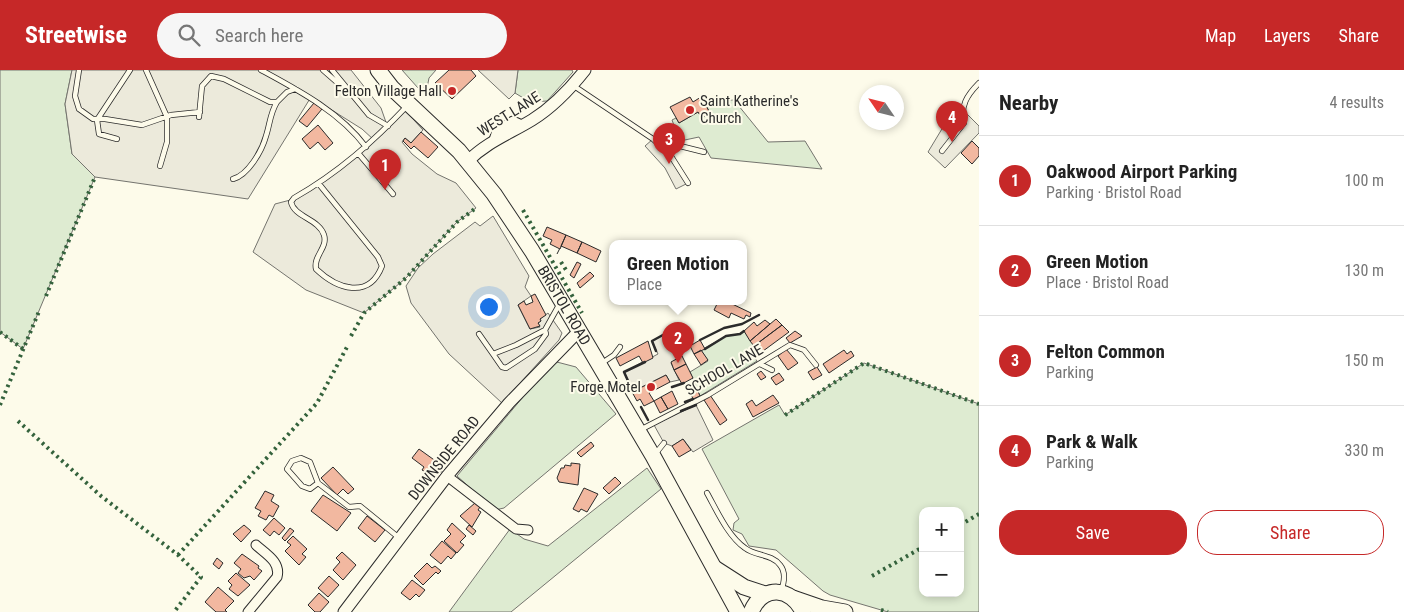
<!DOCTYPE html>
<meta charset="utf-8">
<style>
body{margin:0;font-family:"Roboto Condensed",sans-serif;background:#f6f6f6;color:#222}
.controls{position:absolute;right:15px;bottom:15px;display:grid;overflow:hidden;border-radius:10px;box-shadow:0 2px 8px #0003}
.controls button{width:45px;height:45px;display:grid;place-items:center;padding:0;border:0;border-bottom:1px solid #e0e0e0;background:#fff;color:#222;font:25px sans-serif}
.compass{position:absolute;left:859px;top:15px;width:45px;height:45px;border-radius:50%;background:#fff;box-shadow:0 2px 8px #0003;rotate:305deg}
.you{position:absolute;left:488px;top:236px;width:18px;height:18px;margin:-12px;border:4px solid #fff;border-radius:50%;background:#1a73e8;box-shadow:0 0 0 8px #1a73e833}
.badge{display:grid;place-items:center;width:32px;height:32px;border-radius:50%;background:#c62828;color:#fff;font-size:16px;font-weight:700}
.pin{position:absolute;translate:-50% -41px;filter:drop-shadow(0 1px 2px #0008)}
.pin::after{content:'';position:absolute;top:26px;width:18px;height:15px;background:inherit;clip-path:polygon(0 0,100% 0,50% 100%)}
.popup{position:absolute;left:609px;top:170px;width:138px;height:65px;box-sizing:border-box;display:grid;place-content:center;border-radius:10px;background:#fff;filter:drop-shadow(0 1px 4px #0005);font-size:16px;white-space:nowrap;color:#767676}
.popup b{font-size:19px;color:#222}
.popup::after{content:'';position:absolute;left:50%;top:100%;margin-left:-10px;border:10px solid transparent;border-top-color:#fff}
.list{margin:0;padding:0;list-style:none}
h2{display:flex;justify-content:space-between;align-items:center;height:65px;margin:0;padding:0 20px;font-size:21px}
h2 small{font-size:16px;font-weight:400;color:#767676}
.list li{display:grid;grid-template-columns:32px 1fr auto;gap:15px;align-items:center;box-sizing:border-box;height:90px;padding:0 20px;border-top:1px solid #e0e0e0}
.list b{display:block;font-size:19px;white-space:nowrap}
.list p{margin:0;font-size:16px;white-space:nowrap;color:#767676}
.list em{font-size:16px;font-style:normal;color:#767676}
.actions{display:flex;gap:10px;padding:15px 20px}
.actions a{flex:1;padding:11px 0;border:1px solid #c62828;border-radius:20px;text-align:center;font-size:18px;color:#c62828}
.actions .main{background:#c62828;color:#fff}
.icon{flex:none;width:28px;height:28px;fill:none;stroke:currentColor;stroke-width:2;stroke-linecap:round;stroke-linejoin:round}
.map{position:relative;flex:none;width:979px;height:542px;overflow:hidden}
header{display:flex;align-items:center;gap:30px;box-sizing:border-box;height:70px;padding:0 25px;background:#c62828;color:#fff}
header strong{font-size:24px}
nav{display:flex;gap:28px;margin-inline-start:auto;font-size:18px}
.search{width:350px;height:45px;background:#f6f6f6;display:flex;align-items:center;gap:12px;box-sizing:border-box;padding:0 18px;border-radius:28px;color:#767676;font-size:19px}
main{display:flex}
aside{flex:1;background:#fff}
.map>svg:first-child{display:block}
.green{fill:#deebd1;stroke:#74746e;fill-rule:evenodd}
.parking{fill:#eceadb;stroke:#74746e}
.building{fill:#f2b8a0;stroke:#2b2b2b}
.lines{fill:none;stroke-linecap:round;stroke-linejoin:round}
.service-casing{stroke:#2b2b2b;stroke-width:6}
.minor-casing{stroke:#2b2b2b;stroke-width:11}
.tertiary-casing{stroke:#2b2b2b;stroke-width:13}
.trunk-casing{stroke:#2b2b2b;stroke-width:17}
.service{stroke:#fdfbea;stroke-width:4.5}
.minor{stroke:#fdfbea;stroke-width:9}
.tertiary{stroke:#fdfbea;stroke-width:11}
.trunk{stroke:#fdfbea;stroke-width:15}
.hedge{stroke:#34623c;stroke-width:4;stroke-dasharray:2.5 4;stroke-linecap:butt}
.fence{stroke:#2b2b2b;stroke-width:1;stroke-dasharray:6 2.5;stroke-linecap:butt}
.wall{stroke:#2b2b2b;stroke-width:2.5}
.poi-dot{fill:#c62828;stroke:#fdfbea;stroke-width:2}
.labels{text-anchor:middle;stroke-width:4;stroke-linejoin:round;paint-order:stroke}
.poi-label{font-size:15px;fill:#2b2b2b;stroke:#fdfbea;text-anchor:end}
.street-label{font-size:15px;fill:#2b2b2b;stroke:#fdfbea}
</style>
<header>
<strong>Streetwise</strong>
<div class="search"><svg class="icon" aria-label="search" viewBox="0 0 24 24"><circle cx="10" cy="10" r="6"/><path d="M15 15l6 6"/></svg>Search here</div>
<nav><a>Map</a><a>Layers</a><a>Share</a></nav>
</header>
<main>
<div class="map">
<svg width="979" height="542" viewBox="0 0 979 542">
<rect width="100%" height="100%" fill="#fdfbea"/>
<path class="green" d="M0 0H72L65 34 72 84 95 107 23 279 0 262Z
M402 0H436L429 8 427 18H418Z
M518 0H572L573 2 547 31 530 32 515 23Z
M734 30 768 72 805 71 822 99 711 88 699 67 680 71 672 50 676 48 679 53 698 42 702 48 710 42 703 31Z
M744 261 756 278 750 282 757 291 700 326 690 302 708 291 701 280 726 266 739 264Z
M553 291 576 297 616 344 504 438 495 440 457 406Z
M864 293 979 334V542H888L830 525 823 521 776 480 749 476 742 464 733 460 734 453 739 449 702 379 779 335 785 345ZM923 441H960V523H923Z
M647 398 661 419 511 542H449L510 459 524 469 548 476Z"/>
<path class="parking" d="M72 0H351L381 38 388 58 405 40 423 60 411 73 405 68 402 72 412 84 437 104 456 113 476 138 457 152 406 208 364 243 306 220 253 182 275 134 298 128 374 70 362 59 311 27 248 129 95 107 72 84 65 34Z
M478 0H518L515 23 509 29Z
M957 34 979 56V63L945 98 928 82Z
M653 69 669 83 688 113 676 119 665 98 645 76Z
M493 146 529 206 525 217 531 226 518 235 530 259 540 257 538 253 541 251 540 249 548 243 562 263 559 270 502 333 449 284 411 233 406 216 418 198 433 184 475 152 480 156Z
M668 262 682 286 671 293 679 310 670 312 666 305 632 322 624 302 658 284 652 271Z
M696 335 713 370 693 382 683 369 672 376 664 373 654 355Z"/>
<path class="building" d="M449 0H471L476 6 452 29 435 13Z
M690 27 693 32 701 27 710 43 702 48 698 42 679 53 670 37Z
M314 33 322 39 307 57 299 51Z
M318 55 333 73 325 80 318 72 310 79 302 69Z
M421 62 438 77 428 88 414 76 411 79 403 71 405 68 411 73Z
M972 71 979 78V86L972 94 961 83Z
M547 157 566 165 560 179 550 174 552 170 543 166Z
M566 165 582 172 577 183 561 176Z
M582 172 601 181 596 192 577 183Z
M577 192 581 194 574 208 570 205Z
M590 202 594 206 580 218 577 213Z
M535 224 546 245 540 249 541 251 538 253 540 256 530 259 518 235 524 231 526 235 533 232 531 226Z
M718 232H728L751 243 750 247 746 245 744 249 731 243 729 248 714 240Z
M776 249 782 255 754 276 750 271Z
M765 250 770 254 750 271 744 261 754 252 757 256Z
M782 255 789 262 759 284 754 276Z
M795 261 802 266 790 273 786 268Z
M700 270 705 279 694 284 690 276Z
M648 271 653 288 643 293 639 286 620 296 616 288Z
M786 279 798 293 788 300 778 286Z
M701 280 708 290 701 295 694 284Z
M844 280 847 284 851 281 854 286 829 303 823 294Z
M682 286 686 294 674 300 671 292Z
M686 294 693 308 682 314 674 300Z
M817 297 822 305 813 310 808 302Z
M761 301 766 307 761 310 757 304Z
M779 303 784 310 776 315 771 308Z
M666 305 670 312 649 323 654 331 644 336 640 329 637 331 632 322Z
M694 312 700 326 693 329 687 315Z
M672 321 678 334 668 339 661 327Z
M710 325 727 350 720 355 704 330Z
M773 325 779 333 753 347 746 334 752 330 756 336Z
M661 327 668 339 660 343 654 331Z
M683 369 691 380 679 387 672 376Z
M591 372 594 376 581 387 577 383Z
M419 379 444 397 440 403 437 401 433 404 429 401 427 403 422 400 424 397 412 388Z
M571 393 580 394 578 415 559 412 557 408 561 398H564L565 395 571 396Z
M333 397 354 419 348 424 343 419 337 425 321 408Z
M615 407 621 413 609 424 603 418Z
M584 418 598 424 587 442 581 439 579 442 573 439Z
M265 421 274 425 271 431 279 436 273 447 269 445 266 450 258 446 261 441 255 438Z
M323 425 351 443 337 461 311 441Z
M475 433 480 437 478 440 481 442 472 457 460 446Z
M367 446 385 460 375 472 358 458Z
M274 448 285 458 279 465 274 461 270 466 263 460Z
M452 453 466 466 460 472 464 475 457 483 444 471 451 464 447 460Z
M244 455 251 461 241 472 233 464Z
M469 455 476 461 473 465 466 459Z
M290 458 294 461 285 471 282 468Z
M293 466 307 479 302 484 306 487 299 495 285 481 291 475 287 472Z
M442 471 456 483 451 489 448 486 441 494 430 485Z
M342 482 356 495 343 510 333 500 340 492 336 488Z
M242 484 259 496 258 498 262 501 254 510 250 506 244 508 238 503 241 499 234 493Z
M217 488 223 493 219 499 213 494Z
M427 493 432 498 435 496 441 501 438 504 436 502 423 515 414 506Z
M236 503 250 515 238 526 229 519 232 515 228 511Z
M329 506 339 515 328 527 318 518Z
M412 510 425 520 419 527 416 524 410 530 401 523Z
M218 517 234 531 225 540 227 542H216L205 532Z
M319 523 329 532 320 542H315L308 535Z"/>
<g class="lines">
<g class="service-casing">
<path id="service" d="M79 0 75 26 79 39 93 49H105L142 55 171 45 200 42
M146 0 167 47V72L160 96
M261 0C298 20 340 42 366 77
M323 0 339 14
M332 0 369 45 388 56
M574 16 653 69 669 83 688 113
M199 47 202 16 211 6 224 9 270 32H277L287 22 295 19
M117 69 99 64 97 50 130 0
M656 70 704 82
M942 81 964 53C960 36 967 25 979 13
M358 83 393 124
M233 109C248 105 262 81 266 66 270 54 270 43 277 32
M319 114 378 187 382 196C369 230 337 219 316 199 313 186 328 178 324 165 319 149 294 147 291 132L294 128C338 103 373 72 408 35
M479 264 493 284 516 275 545 260 559 235
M493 284 502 297 506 298 535 279 546 264 545 260
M602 293 614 285 620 277
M760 294 772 300
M640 360 708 325 790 275 804 280 816 295
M656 383 664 373
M318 413 310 392 301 388 292 391 287 399 302 416 310 419 318 413 349 437 360 436 398 467
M707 423C717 441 728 466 745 478 755 486 772 484 780 495 786 502 784 513 781 521"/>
</g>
<g class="minor-casing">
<path id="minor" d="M494 70 497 61 513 51 522 55
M447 406 516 459 528 460
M248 542 277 507C281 492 266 484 256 475"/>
</g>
<g class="tertiary-casing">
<path id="tertiary" d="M468 91C487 72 509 64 532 50 553 37 570 19 585 0
M344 542 447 406 509 333 578 262"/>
</g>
<g class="trunk-casing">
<g id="trunk">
<path id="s1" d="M378 0 392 18 459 81 494 124 532 181 653 386 738 542"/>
<path d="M716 499 744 517 765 524"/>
<path d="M793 528 822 538 845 542"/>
<path d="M751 542C763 514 791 517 803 542"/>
</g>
</g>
<use href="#service" class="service"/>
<use href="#minor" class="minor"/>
<use href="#tertiary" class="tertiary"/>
<use href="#trunk" class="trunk"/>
<path class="hedge" d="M523 140 582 243
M561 192 568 203
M46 226 95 107
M0 262 23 279
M351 266 364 243 406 208 457 152 476 138
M0 335 40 239
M785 345 864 293 979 334
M18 351 101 426 178 485 201 507 174 542
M960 455 979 444
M178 485 317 333 347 277
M872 506 923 477
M881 540 888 542"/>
<path class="fence" d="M557 184 561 176"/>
<path class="wall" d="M700 270 724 258 742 254 759 245
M705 279 726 266 740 264 744 261
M656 281 652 271 681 255
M629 313 624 302 645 292
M672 317 684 313
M685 332 693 329
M641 337 648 350
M681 341 696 335"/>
</g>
<g class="poi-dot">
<circle cx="452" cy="21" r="5"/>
<circle cx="690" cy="40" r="5"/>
<circle cx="651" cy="317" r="5"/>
</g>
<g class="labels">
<g class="poi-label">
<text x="442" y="26">Felton Village Hall</text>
<text x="700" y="36" text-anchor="start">Saint Katherine's<tspan x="700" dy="17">Church</tspan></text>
<text x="641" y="322">Forge Motel</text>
</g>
<g class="street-label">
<text transform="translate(509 44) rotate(-32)" y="5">WEST LANE</text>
<text dy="5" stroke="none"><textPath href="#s1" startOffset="302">BRISTOL ROAD</textPath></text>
<text transform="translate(724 300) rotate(-30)" y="5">SCHOOL LANE</text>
<text transform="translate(444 388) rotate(-51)" y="5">DOWNSIDE ROAD</text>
</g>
</g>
</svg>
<div class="controls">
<button>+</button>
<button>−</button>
</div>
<svg class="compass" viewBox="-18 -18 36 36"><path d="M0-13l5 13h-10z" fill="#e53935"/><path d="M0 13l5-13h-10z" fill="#767676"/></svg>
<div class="you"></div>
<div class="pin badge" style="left:385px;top:120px">1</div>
<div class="pin badge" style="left:678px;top:293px">2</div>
<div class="popup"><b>Green Motion</b>Place</div>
<div class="pin badge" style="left:669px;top:94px">3</div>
<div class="pin badge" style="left:952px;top:72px">4</div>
</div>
<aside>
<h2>Nearby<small>4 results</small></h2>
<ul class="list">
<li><span class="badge">1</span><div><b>Oakwood Airport Parking</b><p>Parking · Bristol Road</p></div><em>100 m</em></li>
<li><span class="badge">2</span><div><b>Green Motion</b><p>Place · Bristol Road</p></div><em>130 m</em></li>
<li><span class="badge">3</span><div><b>Felton Common</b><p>Parking</p></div><em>150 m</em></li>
<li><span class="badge">4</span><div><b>Park &amp; Walk</b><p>Parking</p></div><em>330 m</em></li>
</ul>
<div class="actions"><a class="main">Save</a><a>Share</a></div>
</aside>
</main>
